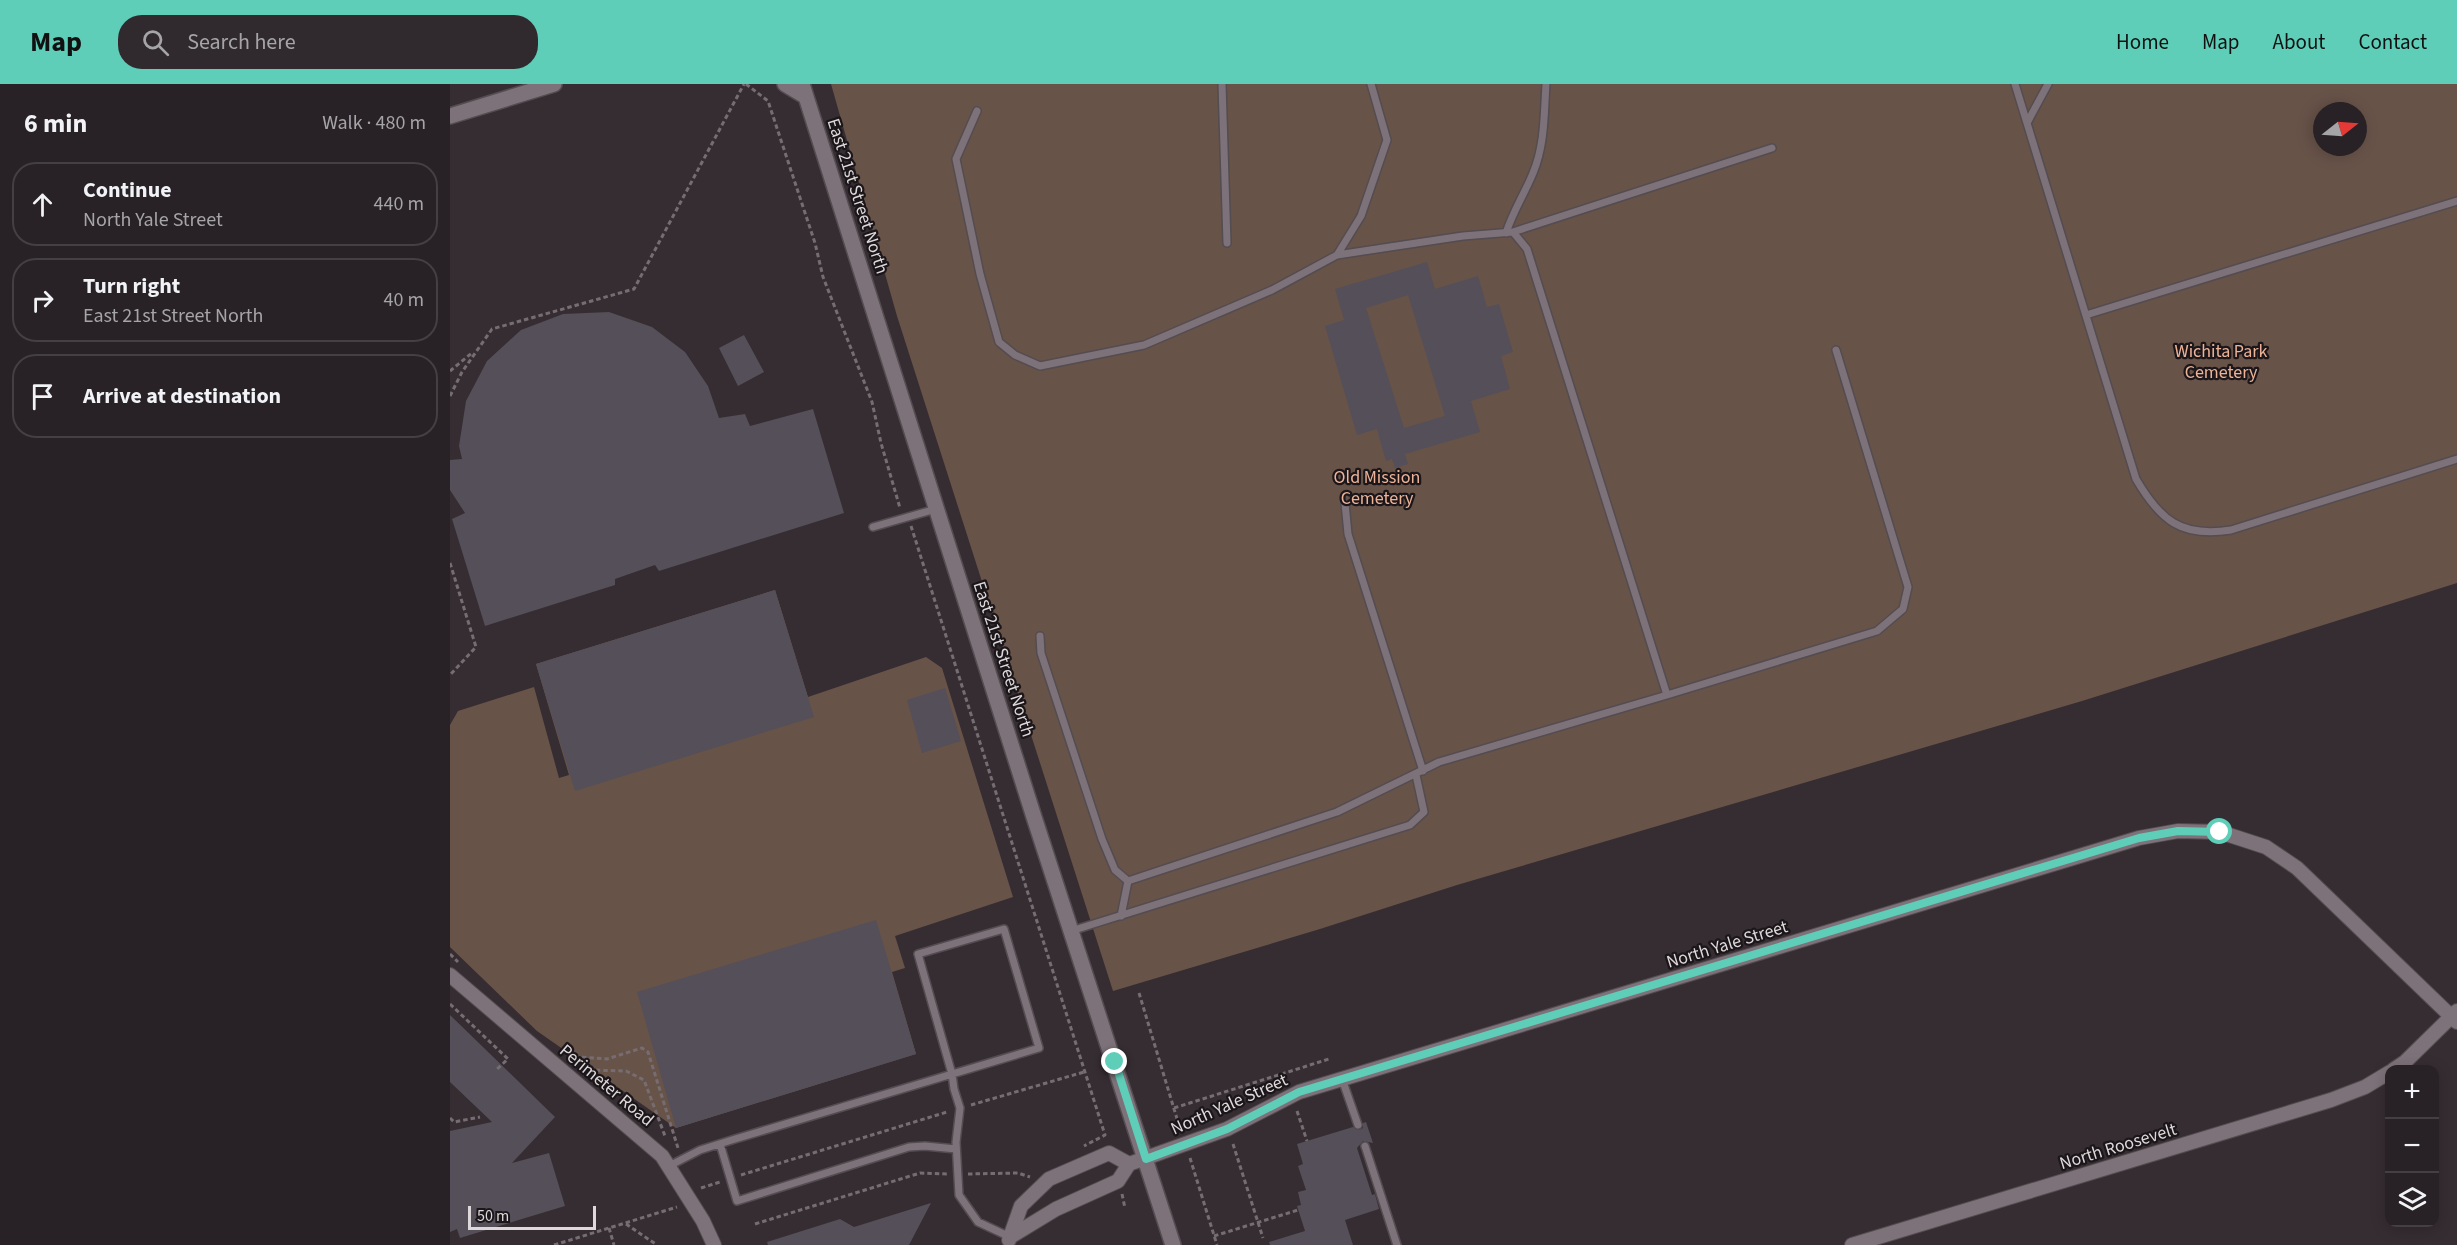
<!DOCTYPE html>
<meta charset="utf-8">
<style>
body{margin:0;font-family:"Source Sans 3",sans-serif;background:#302a2e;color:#f1f3f6}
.controls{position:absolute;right:18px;bottom:18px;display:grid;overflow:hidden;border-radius:12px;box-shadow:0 3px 15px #0003}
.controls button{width:54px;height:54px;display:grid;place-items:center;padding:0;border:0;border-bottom:2px solid #443f43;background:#282226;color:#f1f3f6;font:30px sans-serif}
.compass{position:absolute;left:1863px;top:18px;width:54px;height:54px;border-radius:50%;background:#282226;box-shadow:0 3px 15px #0003;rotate:73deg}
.scale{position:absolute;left:18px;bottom:15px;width:128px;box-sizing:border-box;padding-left:6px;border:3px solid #ded8db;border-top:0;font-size:16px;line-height:21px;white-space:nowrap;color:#ded8db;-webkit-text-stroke:4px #1b1619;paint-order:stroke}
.stop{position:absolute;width:18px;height:18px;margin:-14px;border:4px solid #5eceb8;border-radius:50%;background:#fff}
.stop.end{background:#5eceb8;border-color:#fff;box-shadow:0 2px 6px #0008}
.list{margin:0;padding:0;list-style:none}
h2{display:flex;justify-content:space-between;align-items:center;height:78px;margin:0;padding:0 24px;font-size:26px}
h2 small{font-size:20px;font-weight:400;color:#a5a4a7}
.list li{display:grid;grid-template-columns:39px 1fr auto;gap:18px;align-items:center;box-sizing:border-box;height:84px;margin:0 12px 12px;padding:0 12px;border:2px solid #443f43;border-radius:24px}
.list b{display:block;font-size:22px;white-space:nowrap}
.list p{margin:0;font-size:20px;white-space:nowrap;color:#a5a4a7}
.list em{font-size:20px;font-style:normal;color:#a5a4a7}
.icon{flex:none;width:33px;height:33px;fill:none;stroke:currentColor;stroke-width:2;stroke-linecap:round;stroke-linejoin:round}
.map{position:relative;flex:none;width:2007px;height:1161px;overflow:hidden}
header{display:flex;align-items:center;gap:36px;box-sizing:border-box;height:84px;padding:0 30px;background:#5eceb8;color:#111}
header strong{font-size:28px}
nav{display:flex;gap:33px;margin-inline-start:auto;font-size:21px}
.search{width:420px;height:54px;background:#302a2e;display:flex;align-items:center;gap:15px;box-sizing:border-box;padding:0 21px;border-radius:24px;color:#a5a4a7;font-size:22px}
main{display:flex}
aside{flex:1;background:#282226}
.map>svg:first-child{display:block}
.green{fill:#685349;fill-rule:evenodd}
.building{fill:#544f58;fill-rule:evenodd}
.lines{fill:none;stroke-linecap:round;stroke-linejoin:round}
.service-casing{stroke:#534c50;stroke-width:10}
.minor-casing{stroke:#534c50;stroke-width:16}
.secondary-casing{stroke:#534c50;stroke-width:18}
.path{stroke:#756d72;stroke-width:3;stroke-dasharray:4.5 3;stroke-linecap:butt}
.service{stroke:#7d7279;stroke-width:7}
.minor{stroke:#7d7279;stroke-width:14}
.secondary{stroke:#7d7279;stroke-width:15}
.route{stroke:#5eceb8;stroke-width:8}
.labels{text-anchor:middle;stroke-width:4.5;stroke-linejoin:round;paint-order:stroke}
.street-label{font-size:18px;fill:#ded8db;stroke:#1b1619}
.park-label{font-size:18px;fill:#edb398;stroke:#1b1619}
</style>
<header>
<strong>Map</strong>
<div class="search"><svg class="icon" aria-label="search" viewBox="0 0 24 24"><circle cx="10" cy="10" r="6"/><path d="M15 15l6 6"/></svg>Search here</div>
<nav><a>Home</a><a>Map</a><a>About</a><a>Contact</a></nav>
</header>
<main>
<aside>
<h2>6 min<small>Walk · 480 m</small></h2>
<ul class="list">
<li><svg class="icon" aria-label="ahead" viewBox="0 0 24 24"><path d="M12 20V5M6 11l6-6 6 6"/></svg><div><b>Continue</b><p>North Yale Street</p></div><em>440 m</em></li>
<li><svg class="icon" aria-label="right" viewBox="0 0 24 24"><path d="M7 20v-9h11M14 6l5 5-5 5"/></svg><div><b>Turn right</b><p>East 21st Street North</p></div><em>40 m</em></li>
<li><svg class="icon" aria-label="arrive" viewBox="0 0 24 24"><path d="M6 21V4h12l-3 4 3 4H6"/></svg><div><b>Arrive at destination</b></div></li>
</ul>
</aside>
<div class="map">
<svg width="2007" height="1161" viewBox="0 0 2007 1161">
<rect width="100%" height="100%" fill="#362d32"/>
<path class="green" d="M381 0H2007V499L1632 617 1007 801 870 845 663 907 447 232ZM1872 27H1908V63H1872Z
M325 506 358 613 476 573 492 584 563 813 445 852 455 884 442 888 466 970 226 1044 87 947 0 863V641L8 627 84 603 109 694 119 691 86 580Z"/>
<path class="building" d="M977 178 985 205 1028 192 1037 223 1049 220 1063 268 1051 272 1060 305 1021 317 1030 348 955 370 958 380 945 384 942 375 936 377 927 345 907 351 875 242 894 236 885 205ZM958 211 995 332 954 344 916 224Z
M159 228 202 243 235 268 258 302 269 334 295 330 300 342 363 325 394 429 209 487 205 481 165 495V501L35 542 2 435 15 429 0 406V376L12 375 9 362 16 317 37 277 71 246 113 230Z
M294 251 314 288 288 302 269 264Z
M325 506 364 633 125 707 86 580Z
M495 604 511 657 472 669 457 616Z
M426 836 466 970 226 1044 187 908Z
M0 931 105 1033 62 1079 99 1069 115 1122 10 1154 7 1145 0 1148V1047L42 1038 0 998Z
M916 1038 923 1059 913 1057 907 1064 922 1111 925 1110 929 1125 895 1136 903 1161H820L819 1158 855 1147 847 1122 851 1121 848 1108 856 1106 848 1082 853 1080 847 1060 903 1043 909 1046 913 1044V1039Z
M481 1119 459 1161H318L317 1158 390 1135 404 1143Z"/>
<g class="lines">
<g class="service-casing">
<path id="service" d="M772 0 777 159
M1565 0 1686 395C1710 436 1731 454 1781 446L2007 375
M527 27 506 75 530 190 549 258 565 271 590 282 694 261 822 206 887 171 1013 152 1063 148 1077 165 1217 611 1427 547 1453 525 1458 503 1386 266
M1577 39 1598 0
M1063 148 1322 64
M1056 149C1063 127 1075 109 1083 89 1095 61 1094 29 1096 0
M887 171 911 132 937 56 921 0
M1636 231 2007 117
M895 419 898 450 973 687
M423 443 486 425
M590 552 591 569 652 755 665 786 678 797
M671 832 678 797 887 728 989 678 1217 611
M621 847 960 741 974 728 966 691
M892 995 908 1041
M270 1060 287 1117 459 1063 475 1062 506 1065
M915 1062 947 1161
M219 1082 250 1066 285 1055C387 1025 488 994 589 964L554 845 468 870 502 990 504 1005 510 1024 506 1058 509 1111 528 1138 560 1153"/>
</g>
<g class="minor-casing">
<path id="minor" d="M0 891 212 1072 253 1137 264 1161
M1943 986 1955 978 2007 927
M560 1153 606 1125 668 1097 679 1080 777 1045 849 1008 1689 754 1728 747 1770 748 1816 763 1847 784 2007 938
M559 1156 571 1122 599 1095 659 1069 679 1080
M1402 1161 1881 1016 1915 1003 1940 988"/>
</g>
<g class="secondary-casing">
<path id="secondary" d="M335 0 355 12
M352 0 583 730 723 1161
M0 32 104 0"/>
</g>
<path class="path" d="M296 0 318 17 365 159 373 193 422 318 431 359 450 424
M0 287 23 268
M0 312 12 288 42 245 184 205 294 0
M461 442 655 1051 634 1062
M0 479 26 563 0 591
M0 870 8 878
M689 909 731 1048
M0 920 58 975 47 985
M117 972 157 975 192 964 198 968 228 1064
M132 982 138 986 176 987 194 996 215 1052
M521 1021 634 988
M724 1024 879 975
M847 1027 857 1057
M0 1034 4 1038 30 1033
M783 1060 813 1154
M740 1074 767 1161
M518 1090 568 1089 580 1093
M291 1091 497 1028
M251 1104 270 1098
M672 1110 675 1124
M176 1140 207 1161
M305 1140 470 1089 497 1090
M159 1144 164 1161
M764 1152 848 1126
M104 1161 227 1123"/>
<use href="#service" class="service"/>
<use href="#minor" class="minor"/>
<use href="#secondary" class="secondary"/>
</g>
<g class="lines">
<path class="route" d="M665 978 696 1075 777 1045 849 1008 1689 754 1728 747 1770 748"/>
</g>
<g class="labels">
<g class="street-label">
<text transform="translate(408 112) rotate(72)" y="6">East 21st Street North</text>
<text transform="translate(554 575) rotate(72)" y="6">East 21st Street North</text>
<text transform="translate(1277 860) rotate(-17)" y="6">North Yale Street</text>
<text transform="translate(157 1001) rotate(40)" y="6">Perimeter Road</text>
<text transform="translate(779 1020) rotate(-24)" y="6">North Yale Street</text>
<text transform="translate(1668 1062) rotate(-17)" y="6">North Roosevelt</text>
</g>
<g class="park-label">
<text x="1771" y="273">Wichita Park<tspan x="1771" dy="21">Cemetery</tspan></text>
<text x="927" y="399">Old Mission<tspan x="927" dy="21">Cemetery</tspan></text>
</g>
</g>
</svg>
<div class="controls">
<button>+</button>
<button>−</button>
<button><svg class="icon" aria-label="layers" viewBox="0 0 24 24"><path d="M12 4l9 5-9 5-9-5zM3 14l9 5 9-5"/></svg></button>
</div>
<svg class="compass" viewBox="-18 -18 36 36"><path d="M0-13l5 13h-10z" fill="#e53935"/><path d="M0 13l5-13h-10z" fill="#a5a4a7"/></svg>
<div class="scale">50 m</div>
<div class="stop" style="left:1770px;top:748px"></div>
<div class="stop end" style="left:665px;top:978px"></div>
</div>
</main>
